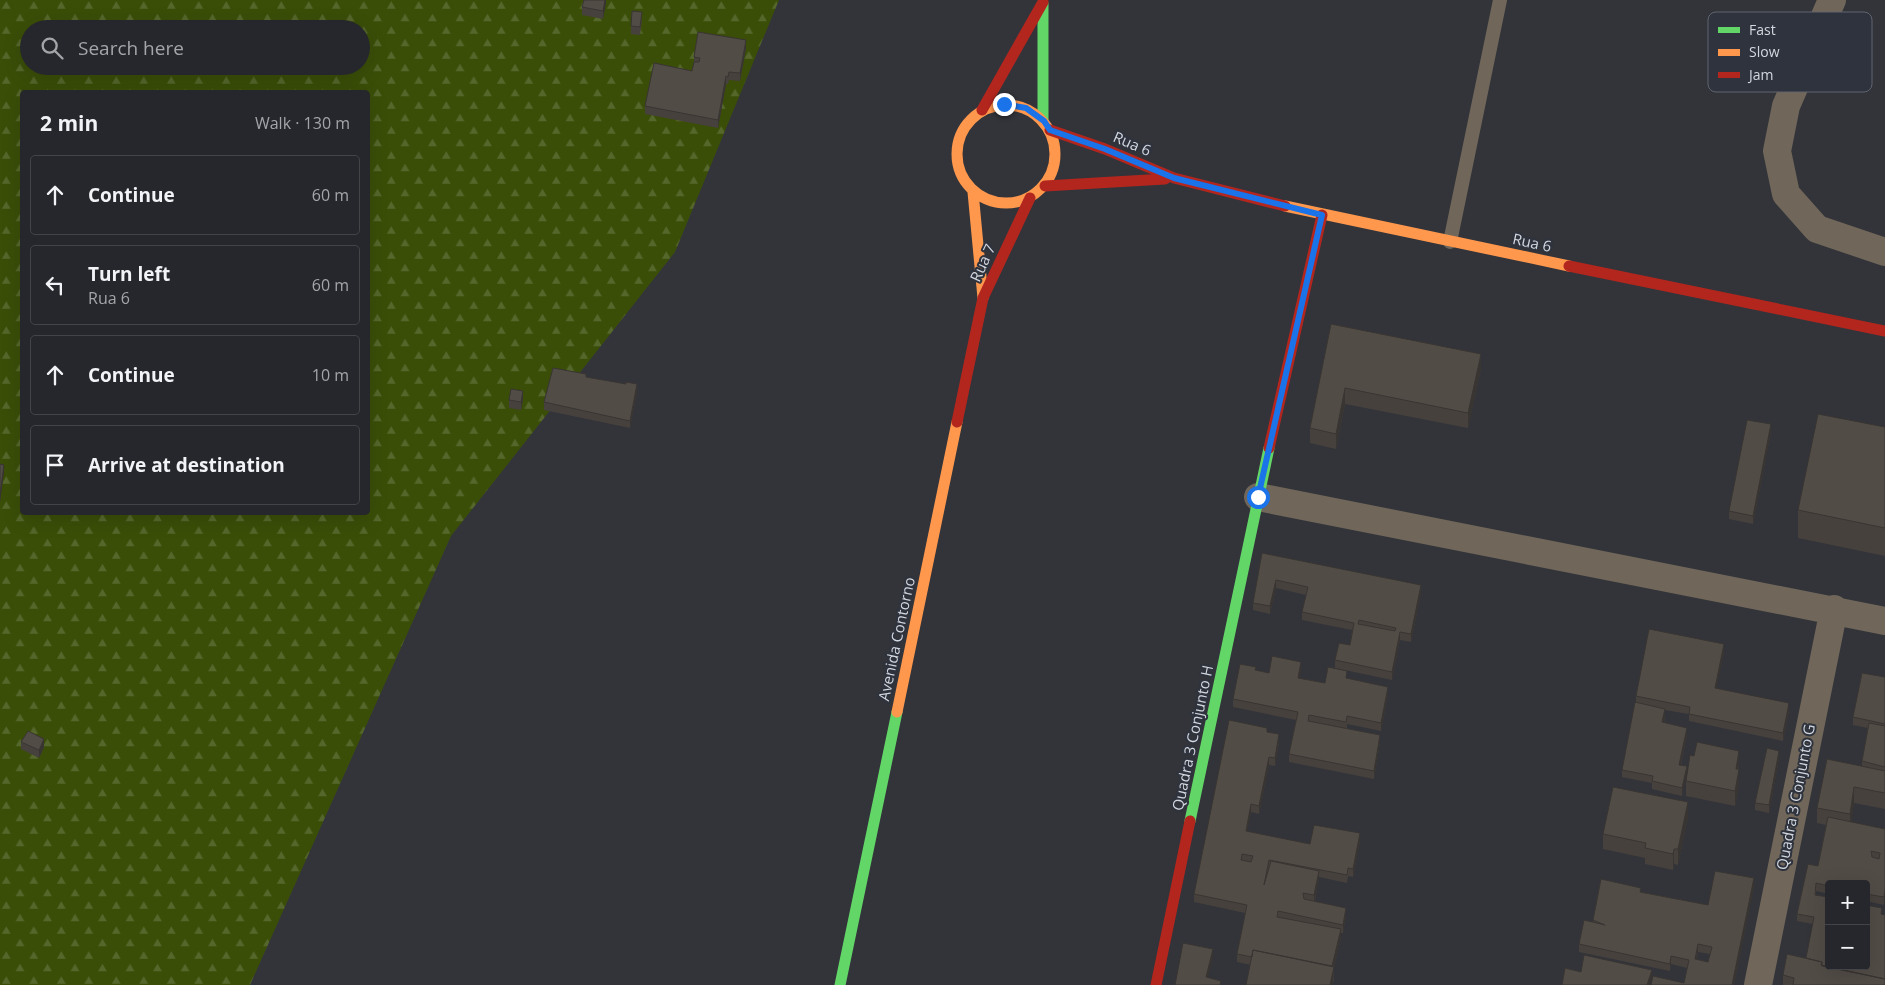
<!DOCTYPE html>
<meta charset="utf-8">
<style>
body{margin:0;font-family:"Open Sans",sans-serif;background:#2e2f34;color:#f1f3f6}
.controls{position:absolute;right:15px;bottom:15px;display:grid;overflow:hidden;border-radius:5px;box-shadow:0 5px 20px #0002}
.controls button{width:45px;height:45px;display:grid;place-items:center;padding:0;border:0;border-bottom:1px solid #424448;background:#26272c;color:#f1f3f6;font:25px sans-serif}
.stop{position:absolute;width:15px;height:15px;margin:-11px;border:4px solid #1a73e8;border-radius:50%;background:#fff}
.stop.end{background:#1a73e8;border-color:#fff;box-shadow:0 1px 5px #0008}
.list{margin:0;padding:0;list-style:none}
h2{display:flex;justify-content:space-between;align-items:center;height:65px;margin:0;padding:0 20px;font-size:21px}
h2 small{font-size:16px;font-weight:400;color:#a4a5a9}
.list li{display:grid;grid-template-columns:32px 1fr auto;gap:15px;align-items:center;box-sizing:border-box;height:80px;margin:0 10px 10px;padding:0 10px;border:1px solid #424448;border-radius:5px}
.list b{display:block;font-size:19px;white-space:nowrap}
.list p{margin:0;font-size:16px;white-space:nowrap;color:#a4a5a9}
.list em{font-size:16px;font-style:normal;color:#a4a5a9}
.icon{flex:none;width:28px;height:28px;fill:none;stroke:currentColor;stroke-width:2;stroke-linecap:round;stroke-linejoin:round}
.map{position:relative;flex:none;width:1885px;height:985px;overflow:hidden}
.search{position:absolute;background:#26272c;box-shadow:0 5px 20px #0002;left:20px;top:20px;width:350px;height:55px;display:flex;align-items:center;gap:12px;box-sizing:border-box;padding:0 18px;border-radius:28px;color:#a4a5a9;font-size:19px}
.panel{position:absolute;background:#26272c;box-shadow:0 5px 20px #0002;left:20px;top:90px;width:350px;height:425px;border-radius:5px}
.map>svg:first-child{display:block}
.forest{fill:url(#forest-firs);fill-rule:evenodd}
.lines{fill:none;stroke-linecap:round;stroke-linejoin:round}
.lane{stroke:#706659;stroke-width:14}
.street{stroke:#706659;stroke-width:28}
.fast{stroke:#63d668;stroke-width:11}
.slow{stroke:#ff974d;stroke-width:11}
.jam{stroke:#b3261e;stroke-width:11}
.wall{fill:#47413d;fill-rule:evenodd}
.shaded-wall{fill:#393532}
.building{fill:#524c47;stroke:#393532;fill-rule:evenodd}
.route{stroke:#1a73e8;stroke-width:6}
.labels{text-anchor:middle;stroke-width:4;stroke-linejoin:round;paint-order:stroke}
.street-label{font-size:15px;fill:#d3d7de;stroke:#2e333e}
.key{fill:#2e333e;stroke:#60646e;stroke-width:1}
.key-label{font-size:14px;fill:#d3d7de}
</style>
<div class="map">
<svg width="1885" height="985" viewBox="0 0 1885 985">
<defs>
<pattern id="forest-firs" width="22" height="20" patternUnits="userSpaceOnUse" patternTransform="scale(1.25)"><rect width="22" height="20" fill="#3a4e08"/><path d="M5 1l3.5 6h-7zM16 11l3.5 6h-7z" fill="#56672c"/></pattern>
</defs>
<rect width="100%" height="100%" fill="#32343a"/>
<path class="forest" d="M0 0H779L675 252 451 536 250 985H0ZM29 29H361V66H29ZM22 92H368V512H22Z"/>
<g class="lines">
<path class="lane" d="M1450 242 1500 0"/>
<path class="street" d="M1832 0 1786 106 1777 151 1786 194 1817 229 1885 252
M1258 497 1885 621
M1758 985 1834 609"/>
<path class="fast" d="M1043 4V121
M1190 821 1269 448
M840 985 897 712"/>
<path class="slow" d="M957 154a49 49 0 1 1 98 0a49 49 0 1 1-98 0Z
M973 192 983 298
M1285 206 1569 266
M897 712 957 422"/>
<path class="jam" d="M982 110 1043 2
M1050 130 1105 149 1174 178 1285 206
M1045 186 1165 179
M1569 266 1885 331
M957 422 983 298 1030 198
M1269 448 1322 215
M1156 985 1190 821"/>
</g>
<path class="wall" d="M606 0 603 19 582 15V7Z
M642 20 640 35 631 34V26Z
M746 48 740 81 729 80 728 84H726L718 128 645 114V106L692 71 694 65V57Z
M1331 324 1481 369 1468 428 1345 404 1336 449 1310 443V428Z
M586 377 637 392 630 428 544 410V402Z
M523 399 521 410 509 408V400Z
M1885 427V556L1798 538V510Z
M1771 432 1753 524 1729 519V511Z
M1262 553 1421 593 1411 642 1400 640 1392 680 1335 668V660L1350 645 1352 630 1302 620V612L1306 595 1276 588 1270 614 1253 610V603Z
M1724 652 1716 689 1789 711 1783 741 1689 721V714L1665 710V716L1664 723 1687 736 1681 765 1687 766 1682 796 1652 789V783L1622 777V770L1636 702V696Z
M1256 670 1269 673 1301 670 1299 678 1325 683 1347 679 1388 695 1381 731 1347 724V728L1380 743 1374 779 1289 762V754L1296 720 1233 707V699Z
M1885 677V809L1854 803 1851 822 1885 829 1884 905 1866 901V884H1829V894L1816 891V895L1829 966H1866L1882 914 1885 985H1783V975L1806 958 1813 924 1797 921V914L1818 866 1826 825 1817 823V808L1862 766V761L1868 728 1853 725V717Z
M1267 732 1279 742 1275 766 1269 765 1259 814 1251 812 1247 831 1310 844 1360 841 1353 877 1348 876 1347 883 1319 877 1315 901 1346 915 1343 933H1341V937L1334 968V982L1237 962V954L1245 913 1194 902V894Z
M21 742 44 747 39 758 21 749Z
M1694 756 1739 766V785L1735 806 1686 796V781Z
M1779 759 1769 813 1755 810V803Z
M1688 817 1678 865 1674 864 1673 870 1645 864V858L1603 849V834Z
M1754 886 1734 985 1684 983 1687 968 1671 964 1670 971 1579 952V944L1593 922V920L1641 892 1708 905ZM1698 952 1710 954 1708 962 1697 959Z"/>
<path class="shaded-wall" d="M605 0H606V3L603 19V11Z
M746 40V48L740 81V73Z
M726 76V84L718 128V120Z
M1481 354V369L1468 428V413Z
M637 384V392L630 428V421Z
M1345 388V404L1336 449V434Z
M523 391V399L521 410V402Z
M1771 424V432L1753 524V516Z
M4 465V472L0 503V495Z
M1276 580V588L1270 614V606Z
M1421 585V593L1411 642V634Z
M1400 632V640L1392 680V672Z
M1724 644V652L1715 696V688Z
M1301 662V670L1298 686V678Z
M1388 687V695L1381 731V723Z
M1789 703V711L1783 741V733Z
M1665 709V716L1662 730V722Z
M1687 728V736L1679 772V765Z
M1279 734V742L1275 766V758Z
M1380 735V743L1374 779V771Z
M44 739V747L39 758V750Z
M1739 751V766L1736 784V769Z
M1779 751V759L1769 813V805Z
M1269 757V765L1259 814V806Z
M1687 766V774L1682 796V788Z
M1739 769V785L1735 806V791Z
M1854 787V803L1850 830V814Z
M1688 802V817L1678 865V849Z
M1251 804V812L1246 838V831Z
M1360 833V841L1353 877V869Z
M1674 849V864L1673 870V854Z
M1319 871V879L1314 903V895Z
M1754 878V886L1734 985H1732Z
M1885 890V898L1884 905V897Z
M1346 908V915L1343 933V925Z
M1341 929V937L1334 968 1333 985H1330V973Z
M1698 944V952L1695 967V959Z
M1213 949V957L1206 985V977Z
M1671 956V964L1670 971V964Z
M1652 970V977L1649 985H1647Z"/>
<path class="building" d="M584 0H605L603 11 582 7Z
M632 11 642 12 640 27 631 26Z
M698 32 746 40 740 73 729 72 728 77 726 76 718 120 645 106 654 63 692 71 694 62H699L700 58 694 57Z
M1331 324 1481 354 1468 413 1345 388 1336 434 1310 428Z
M553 368 586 374V377L626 384V382L637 384 630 421 544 402Z
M511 389 523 391 521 402 509 400Z
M1818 414 1885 427V528L1798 510Z
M1747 420 1771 424 1753 516 1729 511Z
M0 464 4 465 0 495Z
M1262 553 1421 585 1411 634 1400 632 1392 672 1335 660 1339 643 1350 645 1354 623 1302 612 1308 587 1276 580 1270 606 1253 603ZM1359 620 1396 628 1395 631 1358 624Z
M1649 629 1724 644 1715 688 1789 703 1783 733 1689 714 1690 707 1636 696Z
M1272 656 1301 662 1298 678 1325 683 1328 667 1347 671 1346 678 1388 687 1381 723 1347 716 1346 722 1309 715 1308 721 1380 735 1374 771 1289 754 1298 712 1233 699 1240 664 1256 667 1255 670 1269 673Z
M1862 673 1885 677V724L1853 717Z
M1635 702 1665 709 1662 722 1687 728 1679 765 1687 766 1682 788 1652 781 1653 776 1622 770Z
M1229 720 1267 728V732L1279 734 1275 758 1269 757 1259 806 1251 804 1246 831 1310 844 1314 825 1360 833 1353 869 1348 868 1347 875 1269 860 1264 885 1271 861 1319 871 1314 895 1303 893 1304 899 1346 908 1343 925 1278 911 1277 917 1341 929 1332 966 1253 950 1252 957 1237 954 1247 905 1194 894ZM1242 854 1253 856 1251 862 1241 860Z
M1869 723 1885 726V767L1862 761Z
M28 731 44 739 39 750 21 742Z
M1697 742 1739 751 1736 769H1739L1735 791 1686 781 1690 755 1694 756Z
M1767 748 1779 751 1769 805 1755 803Z
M1827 759 1885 771V793L1854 787 1850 814 1817 808Z
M1613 787 1688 802 1678 849H1674L1673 854 1645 848 1646 843 1603 834Z
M1828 817 1885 829V890L1884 897 1866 894V884H1829V886L1816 883 1815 895 1829 897V966H1866V905L1882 908 1881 914 1885 915V979L1822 966V962L1806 958 1814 917 1797 914 1808 864 1818 866ZM1871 851 1880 853 1879 859 1872 857Z
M1715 871 1754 878 1732 985H1651L1653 976 1684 983 1689 960 1671 956 1670 964 1579 944 1584 920 1605 925 1593 920 1601 879 1641 888 1640 892 1708 905ZM1698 944 1712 947 1708 962 1695 959Z
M1183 943 1213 949 1206 977 1221 981 1220 985H1175Z
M1253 950 1334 967 1330 985H1246Z
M1787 954 1822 962 1821 965 1885 979V985H1793L1794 978 1783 975Z
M1584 955 1652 970 1647 985H1562L1565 968 1581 972Z"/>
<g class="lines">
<path class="route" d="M1004 104 1026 108 1044 121 1050 130 1105 149 1174 178 1322 215 1258 497"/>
</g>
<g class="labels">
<g class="street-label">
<text transform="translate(1132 144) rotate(23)" y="5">Rua 6</text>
<text transform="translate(1532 243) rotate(12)" y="5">Rua 6</text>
<text transform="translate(983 263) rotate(-65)" y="5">Rua 7</text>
<text transform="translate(897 639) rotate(-78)" y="5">Avenida Contorno</text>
<text transform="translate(1193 738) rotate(-78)" y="5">Quadra 3 Conjunto H</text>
<text transform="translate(1796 797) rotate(-79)" y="5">Quadra 3 Conjunto G</text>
</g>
</g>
<rect x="1708" y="12" width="164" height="80" rx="8" class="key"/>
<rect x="1718" y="27" width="22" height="6" fill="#63d668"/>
<rect x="1718" y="49" width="22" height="7" fill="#ff974d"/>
<rect x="1718" y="72" width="22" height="6" fill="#b3261e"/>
<g class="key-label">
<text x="1749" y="35">Fast</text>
<text x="1749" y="57">Slow</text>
<text x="1749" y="80">Jam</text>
</g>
</svg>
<div class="controls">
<button>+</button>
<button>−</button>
</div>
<div class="stop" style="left:1258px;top:497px"></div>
<div class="stop end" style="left:1004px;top:104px"></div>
<div class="search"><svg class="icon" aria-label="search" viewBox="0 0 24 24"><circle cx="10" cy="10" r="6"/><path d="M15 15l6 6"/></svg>Search here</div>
<section class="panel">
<h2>2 min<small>Walk · 130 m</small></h2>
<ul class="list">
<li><svg class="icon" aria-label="ahead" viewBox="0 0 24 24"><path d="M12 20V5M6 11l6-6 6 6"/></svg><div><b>Continue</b></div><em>60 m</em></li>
<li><svg class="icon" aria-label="left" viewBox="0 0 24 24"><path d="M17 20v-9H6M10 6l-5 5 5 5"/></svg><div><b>Turn left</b><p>Rua 6</p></div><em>60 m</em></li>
<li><svg class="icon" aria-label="ahead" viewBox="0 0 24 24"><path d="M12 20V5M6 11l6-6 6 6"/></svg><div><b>Continue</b></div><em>10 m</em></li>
<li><svg class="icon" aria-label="arrive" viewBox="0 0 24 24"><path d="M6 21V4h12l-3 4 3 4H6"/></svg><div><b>Arrive at destination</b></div></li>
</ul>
</section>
</div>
